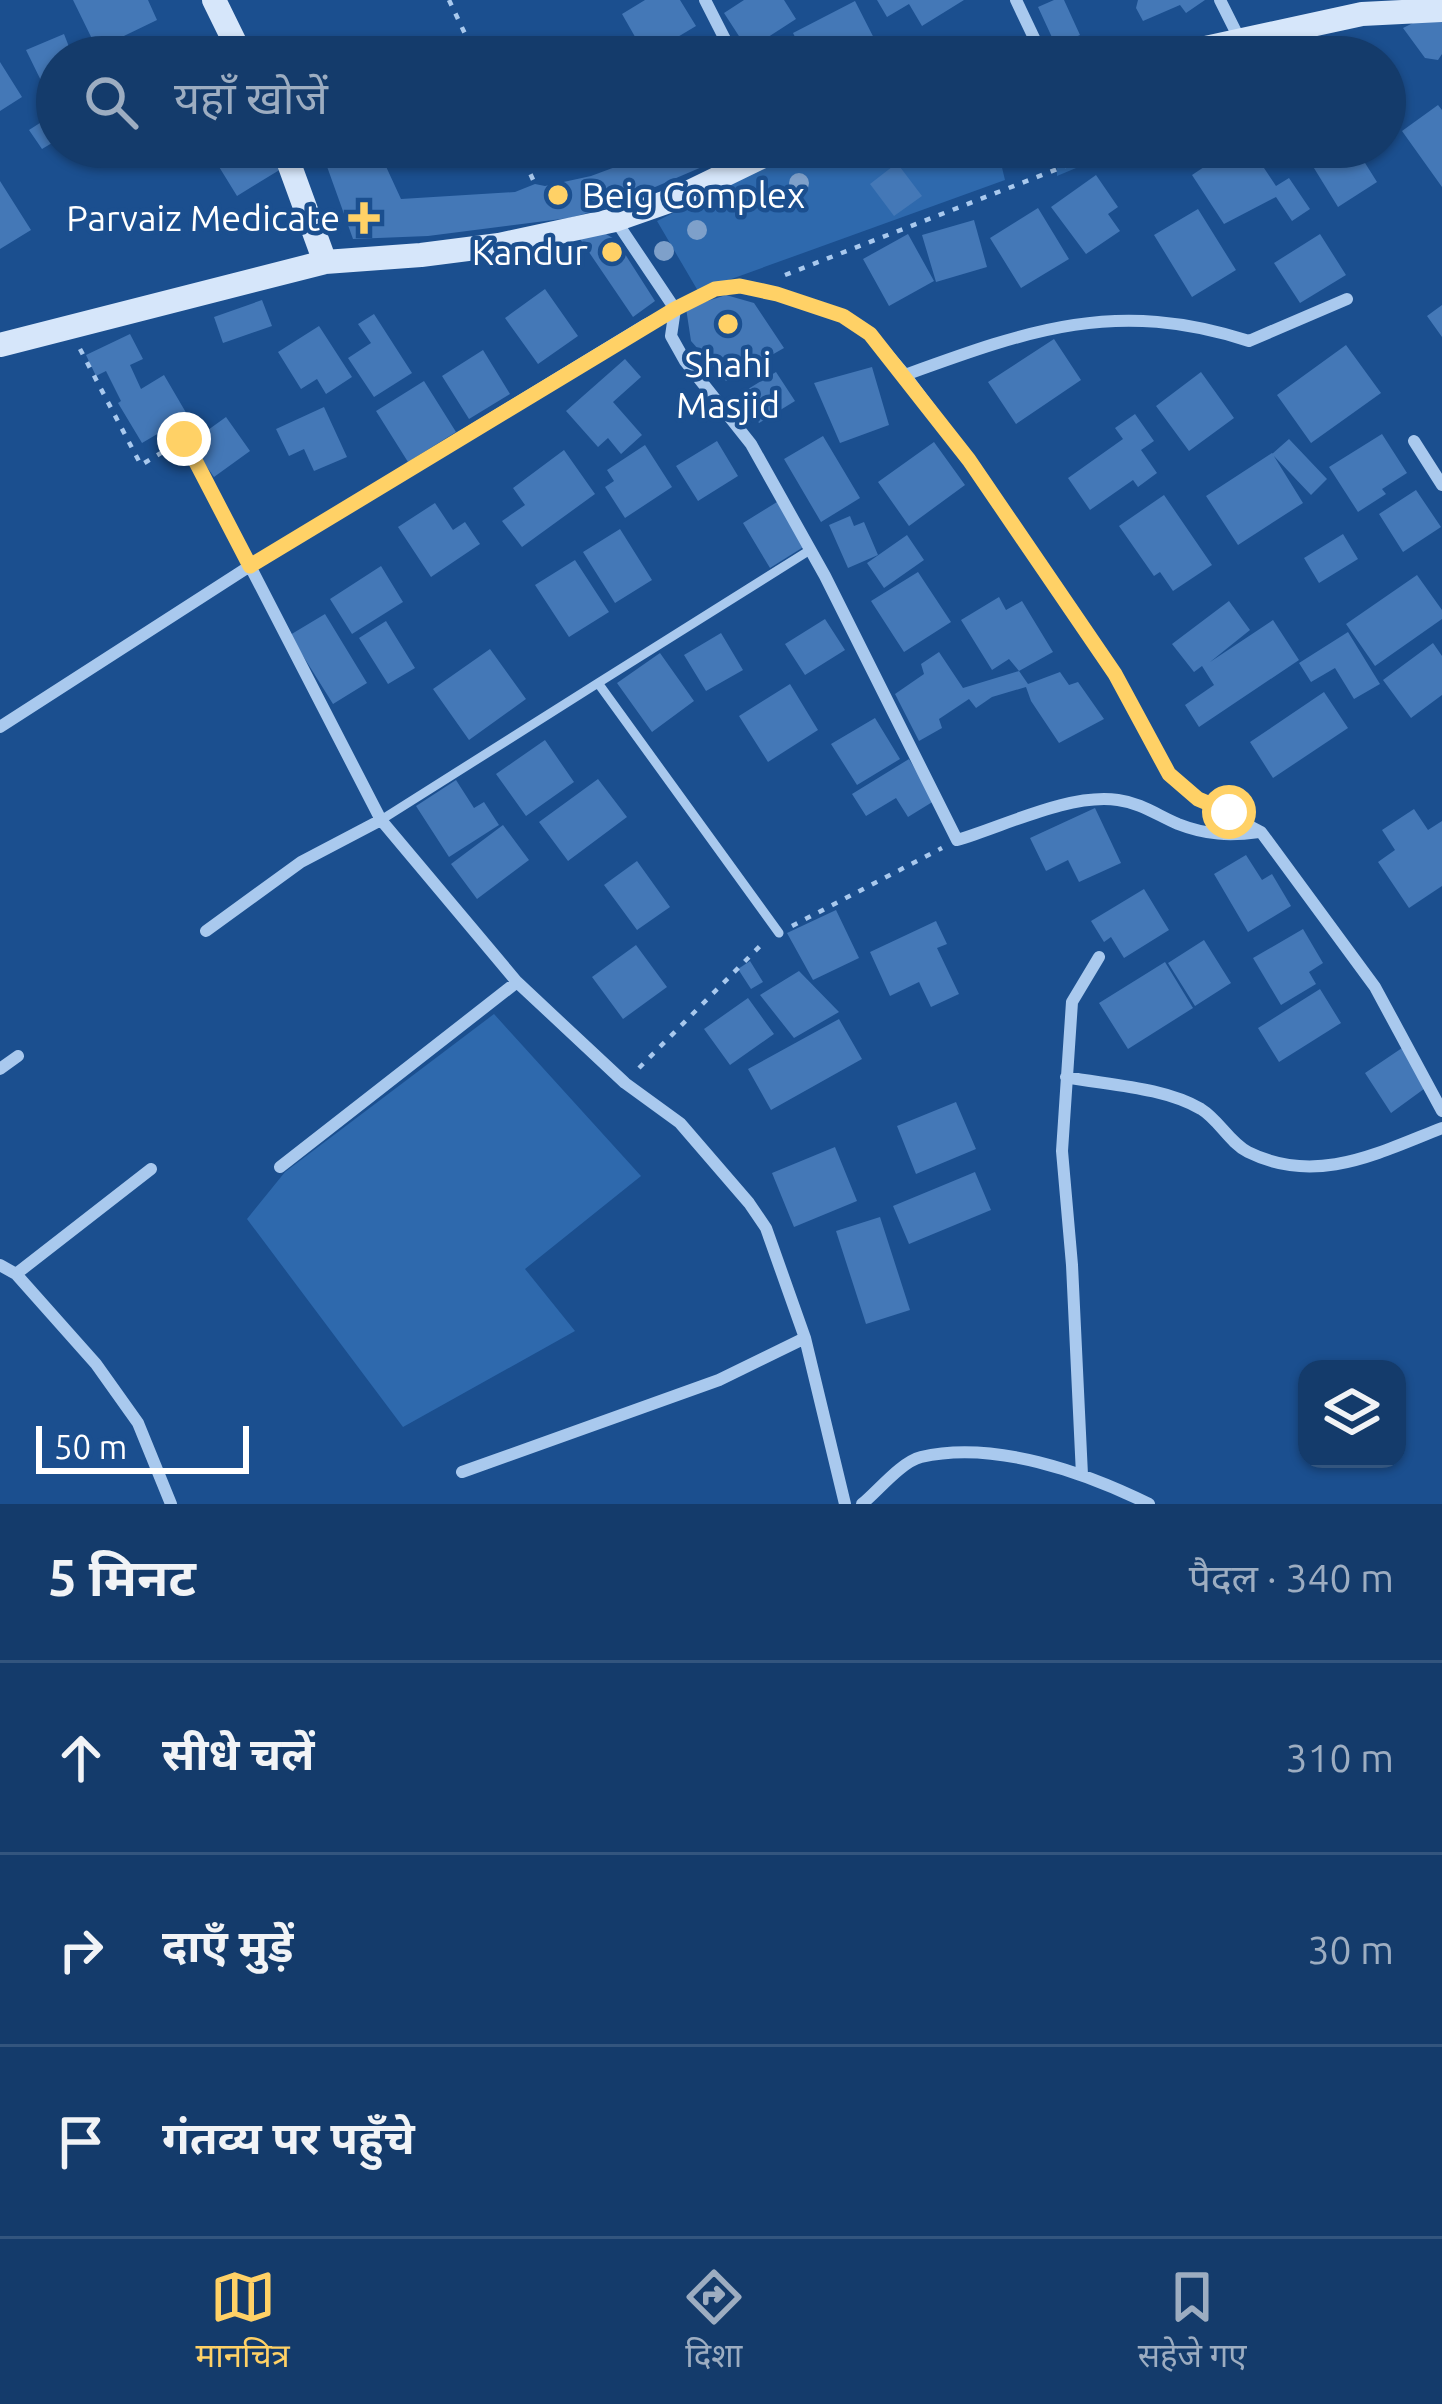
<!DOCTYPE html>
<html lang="hi">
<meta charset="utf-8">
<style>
body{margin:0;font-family:Ubuntu,"Noto Sans Devanagari",sans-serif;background:#1d4271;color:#f1f3f6}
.controls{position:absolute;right:36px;bottom:36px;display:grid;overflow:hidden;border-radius:24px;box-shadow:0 3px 9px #0004}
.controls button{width:108px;height:108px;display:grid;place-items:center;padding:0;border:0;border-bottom:3px solid #33557e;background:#143b6b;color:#f1f3f6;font:60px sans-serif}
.scale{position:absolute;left:36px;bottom:30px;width:213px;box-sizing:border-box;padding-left:12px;border:6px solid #fff;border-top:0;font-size:33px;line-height:42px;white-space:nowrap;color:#fff;-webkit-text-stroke:9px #1b4f8f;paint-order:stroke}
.stop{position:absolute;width:36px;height:36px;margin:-27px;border:9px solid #ffd166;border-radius:50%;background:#fff}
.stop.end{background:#ffd166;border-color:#fff;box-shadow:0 3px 12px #0008}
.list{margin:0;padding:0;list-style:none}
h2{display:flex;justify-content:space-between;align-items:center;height:156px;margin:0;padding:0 48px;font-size:51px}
h2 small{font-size:39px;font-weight:400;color:#9dadc1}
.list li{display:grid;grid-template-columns:78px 1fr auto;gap:36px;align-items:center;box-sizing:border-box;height:192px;padding:0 48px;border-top:3px solid #33557e}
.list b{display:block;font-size:45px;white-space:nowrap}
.list em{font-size:39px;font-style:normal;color:#9dadc1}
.icon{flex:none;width:66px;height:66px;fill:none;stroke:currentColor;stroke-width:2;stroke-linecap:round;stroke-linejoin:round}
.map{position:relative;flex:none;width:1442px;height:1504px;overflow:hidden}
.search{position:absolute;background:#143b6b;box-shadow:0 3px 9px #0004;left:36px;right:36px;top:36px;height:132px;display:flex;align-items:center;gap:30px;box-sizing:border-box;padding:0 42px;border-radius:66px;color:#9dadc1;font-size:45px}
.sheet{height:732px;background:#143b6b}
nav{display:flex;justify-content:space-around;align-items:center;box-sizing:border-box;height:168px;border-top:3px solid #33557e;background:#143b6b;font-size:33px;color:#9dadc1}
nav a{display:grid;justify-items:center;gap:6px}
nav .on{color:#ffd166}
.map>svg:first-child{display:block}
.green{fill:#2e69ad}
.building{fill:#4478b7}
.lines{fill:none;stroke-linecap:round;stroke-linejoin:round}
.path{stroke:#a9c9ee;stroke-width:4.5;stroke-dasharray:6 9;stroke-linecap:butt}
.lane{stroke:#a9c9ee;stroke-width:9}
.street{stroke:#a9c9ee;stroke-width:12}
.secondary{stroke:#d6e6fa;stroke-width:24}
.tree{fill:#7ea0ca}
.route{stroke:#ffd166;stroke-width:15}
.poi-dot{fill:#ffd166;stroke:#1b4f8f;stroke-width:4.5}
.labels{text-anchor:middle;stroke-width:9;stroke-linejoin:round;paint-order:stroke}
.poi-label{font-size:36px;fill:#fff;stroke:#1b4f8f;text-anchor:end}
</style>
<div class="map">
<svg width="1442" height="1504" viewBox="0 0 1442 1504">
<rect width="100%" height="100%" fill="#1b4f8f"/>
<path class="green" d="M1351 40 1317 57H1253L1303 42Z
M805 147H997L1005 180 698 291 657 221Z
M1056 147H1126L1057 176Z
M494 1014 641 1176 525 1269 575 1331 403 1427 247 1219 285 1172Z"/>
<path class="building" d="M73 0H148L157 20 97 49Z
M645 0H680L696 26 646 56 622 14Z
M744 0H784L796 19 748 50 724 13Z
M877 0H964L922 26 909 4 887 17Z
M1054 0H1064L1080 35 1056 46 1038 7Z
M1138 0H1205L1186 13 1180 5 1143 21 1136 8Z
M855 1 879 48 861 57H805L793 33Z
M1429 15 1442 22V54L1438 60 1425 58 1403 28Z
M64 34 73 57H57V98L51 101 26 50Z
M693 37 705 57H660Z
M0 62 22 97 0 111Z
M1438 105 1442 110V187L1402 131Z
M57 112V140L42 149 29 130Z
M218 147H275L286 166 237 196 213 157 221 152Z
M320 147H377L401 199 515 192 535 184 545 186 591 176 669 147H726L730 155 606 208 569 218 428 236 353 239Z
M1009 147H1064V149L1011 160Z
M1234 147H1250L1276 186 1289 178 1310 209 1292 221 1276 197 1224 224 1192 175Z
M1301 147H1355L1377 182 1338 207Z
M897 163 922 196 894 216 870 184Z
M1096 175 1118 207 1108 214 1120 231 1086 254 1051 207Z
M0 181 31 230 0 249Z
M1038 208 1069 259 1021 288 990 238Z
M1198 209 1236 270 1192 297 1154 235Z
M974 220 987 267 936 282 922 235Z
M601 231 616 240 655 301 633 317 578 236Z
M908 234 934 281 889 306 863 259Z
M1320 234 1346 275 1300 303 1274 263Z
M545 289 578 336 538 364 505 318Z
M726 295 754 303 784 348 726 381 691 341 686 308Z
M262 300 272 326 223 343 214 317Z
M1442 305V337L1427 316Z
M374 314 412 373 374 397 348 358 371 343 358 324Z
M319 326 352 377 326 394 317 379 301 389 278 352Z
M130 334 143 359 130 365 141 389 164 375 188 416 142 443 118 403 121 401 106 371 96 376 86 355Z
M1054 339 1081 380 1016 424 988 382Z
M1346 345 1381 393 1311 443 1277 395Z
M483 350 510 394 469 419 442 376Z
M625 359 641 377 613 402 642 435 621 454 608 438 598 447 566 411Z
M872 367 889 425 840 443 814 383Z
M776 372 795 401 759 423 740 394Z
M1201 372 1234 418 1189 451 1156 406Z
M424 381 456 432 408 462 376 411Z
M324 407 347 457 314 471 304 449 289 456 276 429Z
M1135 414 1154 441 1141 450 1157 473 1138 487 1133 480 1090 510 1068 478 1123 439 1115 428Z
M226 417 250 451 214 477 190 443Z
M1382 434 1407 473 1382 489 1386 494 1358 512 1329 467Z
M823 436 860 498 821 522 784 459Z
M1289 439 1327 479 1311 495 1272 454Z
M717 441 738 476 698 501 676 466Z
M934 442 965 485 909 526 878 482Z
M645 445 672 487 625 518 605 487 614 481 607 470Z
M564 450 595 494 522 547 502 521 525 505 513 488Z
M1272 453 1303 503 1238 545 1206 496Z
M1416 490 1441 527 1403 552 1379 514Z
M1164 495 1212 565 1173 591 1160 572 1154 576 1119 526Z
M777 502 805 546 770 568 743 523Z
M435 503 453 530 465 522 480 544 431 577 398 527Z
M850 516 854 526 864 522 878 555 848 568 829 525Z
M620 529 652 580 615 603 583 552Z
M1343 534 1358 559 1319 583 1304 558Z
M907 535 924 560 884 588 867 563Z
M575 560 609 612 569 637 535 585Z
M381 566 403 602 352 634 330 599Z
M918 572 951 622 904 652 871 601Z
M1417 575 1442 610V619L1375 666 1346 624Z
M999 597 1006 610 1022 601 1053 652 1019 671 1009 659 992 670 961 620Z
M1229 601 1250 630 1210 662 1273 620 1299 660 1199 727 1185 705 1214 685 1202 666 1194 672 1172 644Z
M325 614 367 683 333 704 290 635Z
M825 619 845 650 805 675 785 644Z
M386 621 415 668 388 684 359 638Z
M1348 632 1380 684 1354 699 1335 668 1311 682 1299 663Z
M721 633 743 670 706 691 684 655Z
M1433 643 1442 656V695L1411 718 1383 680Z
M490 649 526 699 469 740 433 689Z
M939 652 963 688 1019 671 1028 684 1060 672 1069 685 1078 682 1104 719 1059 743 1031 701 1026 687 992 697 976 708 969 699 939 719 942 728 919 741 895 694 924 674 921 664Z
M660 653 694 701 652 732 617 683Z
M790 684 818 730 768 762 739 716Z
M1324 692 1348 728 1273 778 1250 742Z
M875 718 900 759 857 785 831 744Z
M545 740 574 782 526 816 496 774Z
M909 759 934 801 908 817 896 798 866 816 852 794Z
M598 779 627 817 568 861 539 822Z
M456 780 474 808 484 802 499 825 449 857 416 806Z
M1095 808 1121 863 1079 882 1068 860 1046 871 1030 838Z
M1414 809 1428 830 1442 821V886L1409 908 1378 862 1395 850 1382 830Z
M503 825 529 860 477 899 451 864Z
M1246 855 1262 880 1272 874 1291 906 1248 932 1214 874Z
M637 861 670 907 637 930 604 885Z
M1144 889 1169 930 1124 958 1111 937 1104 942 1091 921Z
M836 910 859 958 813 980 787 933Z
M936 921 947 944 937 948 959 994 931 1007 919 982 890 996 870 952Z
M1303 929 1323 963 1309 972 1316 984 1281 1005 1253 958Z
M1204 940 1231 983 1195 1006 1168 963Z
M636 945 667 987 623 1019 592 977Z
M750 961 763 982 751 989 738 969Z
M1165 962 1193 1008 1128 1049 1099 1003Z
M799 971 839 1012 794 1038 760 995Z
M1320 989 1341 1023 1279 1062 1258 1028Z
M748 998 774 1034 730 1065 704 1029Z
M839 1019 862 1059 771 1110 748 1069Z
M1402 1048 1428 1086 1391 1113 1365 1073Z
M956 1102 976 1149 916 1174 897 1126Z
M835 1147 857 1201 794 1227 772 1173Z
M975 1172 991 1210 909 1244 893 1206Z
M880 1217 910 1310 866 1324 836 1231Z"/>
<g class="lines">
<path class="path" d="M449 0 476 57
M518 147 535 184
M785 275 1114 147
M80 349 141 465 184 439 242 551
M792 926 942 848
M639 1068 762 944"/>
<path class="lane" d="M598 683 810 550
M381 820 598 683 779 933"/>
<path class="street" d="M705 0 734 57
M1016 0 1035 40 1038 57
M1220 0 1241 42
M616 221 675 309 671 336 685 361 751 444 825 576 957 840C1005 826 1069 793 1118 800 1141 803 1157 815 1178 824 1206 835 1230 836 1259 832
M905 375C1029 330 1116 298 1249 341L1347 299
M1414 441 1442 485
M250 566 381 820 517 982 625 1083 680 1123 749 1203 766 1228 805 1338 845 1504
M0 727 250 566 645 325 715 289 740 286 777 294 843 316 870 334 905 375 969 461 1115 674 1169 774 1198 799 1261 832 1375 987 1442 1111
M206 931 301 862 381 820
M0 1069 18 1056
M1066 1077C1108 1085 1163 1087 1201 1109 1219 1120 1229 1142 1248 1152 1316 1186 1378 1153 1442 1128
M280 1167 517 982
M0 1265 16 1274 96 1364 138 1423 171 1504
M16 1274 151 1169
M462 1472 719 1380 805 1338
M1082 1475 1072 1265 1062 1151 1072 1002 1099 957
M862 1504C878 1491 901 1462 921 1457 994 1440 1084 1472 1149 1504"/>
<path class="secondary" d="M214 0 242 57
M1164 57 1362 14 1442 10
M283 147 325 262
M0 345 325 262 421 255 499 245 615 220 675 199 782 147"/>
</g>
<g class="tree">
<circle cx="799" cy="183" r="10"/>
<circle cx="697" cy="230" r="10"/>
<circle cx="664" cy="251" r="10"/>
</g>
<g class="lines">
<path class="route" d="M184 439 250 566 675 309 715 289 740 286 777 294 843 316 870 334 969 460 1115 674 1169 774 1198 799 1229 812"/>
</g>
<g class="poi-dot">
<circle cx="558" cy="195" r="12"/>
<path d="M358 200h12v12h12v12h-12v12h-12v-12h-12v-12h12z"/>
<circle cx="612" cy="252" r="12"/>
<circle cx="728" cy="324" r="12"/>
</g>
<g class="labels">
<g class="poi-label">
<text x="582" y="208" text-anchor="start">Beig Complex</text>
<text x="340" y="231">Parvaiz Medicate</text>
<text x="588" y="265">Kandur</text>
<text x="728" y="377" text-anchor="middle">Shahi<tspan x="728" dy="41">Masjid</tspan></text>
</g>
</g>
</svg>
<div class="controls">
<button><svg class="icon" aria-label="layers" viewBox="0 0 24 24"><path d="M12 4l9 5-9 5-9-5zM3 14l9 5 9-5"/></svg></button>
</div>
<div class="scale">50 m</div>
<div class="stop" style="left:1229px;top:812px"></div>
<div class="stop end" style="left:184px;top:439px"></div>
<div class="search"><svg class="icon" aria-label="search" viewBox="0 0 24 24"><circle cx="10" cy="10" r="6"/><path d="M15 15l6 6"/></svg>यहाँ खोजें</div>
</div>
<section class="sheet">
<h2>5 मिनट<small>पैदल · 340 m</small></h2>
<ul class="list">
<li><svg class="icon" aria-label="ahead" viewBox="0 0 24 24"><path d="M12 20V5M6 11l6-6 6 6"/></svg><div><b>सीधे चलें</b></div><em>310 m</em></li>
<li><svg class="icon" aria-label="right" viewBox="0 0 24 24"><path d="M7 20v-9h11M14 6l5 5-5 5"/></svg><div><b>दाएँ मुड़ें</b></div><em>30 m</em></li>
<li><svg class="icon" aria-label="arrive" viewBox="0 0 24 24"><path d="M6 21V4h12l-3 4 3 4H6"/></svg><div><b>गंतव्य पर पहुँचे</b></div></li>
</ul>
</section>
<nav>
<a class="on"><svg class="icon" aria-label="map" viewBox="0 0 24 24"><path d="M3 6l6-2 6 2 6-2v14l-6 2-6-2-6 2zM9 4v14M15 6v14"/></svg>मानचित्र</a>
<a><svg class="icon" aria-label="directions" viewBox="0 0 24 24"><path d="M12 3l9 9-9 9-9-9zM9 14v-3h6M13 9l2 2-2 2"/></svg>दिशा</a>
<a><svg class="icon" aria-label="saved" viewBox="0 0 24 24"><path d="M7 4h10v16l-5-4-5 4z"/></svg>सहेजे गए</a>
</nav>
